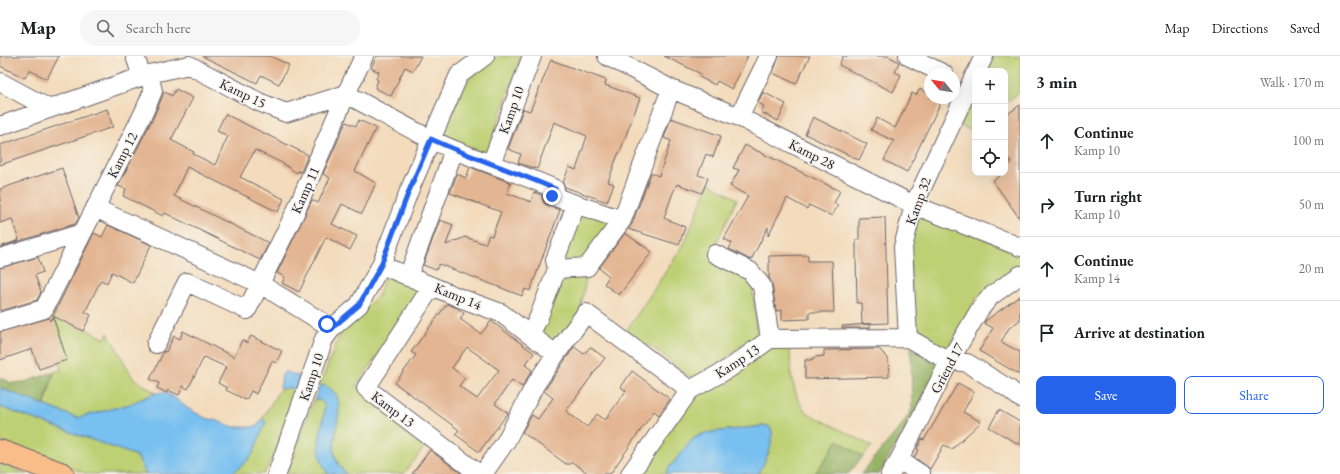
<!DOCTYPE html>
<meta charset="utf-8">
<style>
body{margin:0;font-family:"EB Garamond",serif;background:#f6f6f6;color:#202124}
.controls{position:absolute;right:12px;top:12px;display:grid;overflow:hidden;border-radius:8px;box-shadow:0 4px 16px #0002}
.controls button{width:36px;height:36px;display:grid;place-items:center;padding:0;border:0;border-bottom:1px solid #e0e0e0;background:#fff;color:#202124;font:20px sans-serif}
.compass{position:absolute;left:924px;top:12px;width:36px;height:36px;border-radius:50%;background:#fff;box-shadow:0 4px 16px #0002;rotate:300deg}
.stop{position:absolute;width:12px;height:12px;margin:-9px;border:3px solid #2563eb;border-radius:50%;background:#fff}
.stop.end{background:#2563eb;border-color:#fff;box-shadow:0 1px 4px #0008}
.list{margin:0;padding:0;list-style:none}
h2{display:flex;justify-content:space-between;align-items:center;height:52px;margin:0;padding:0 16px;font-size:17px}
h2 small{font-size:13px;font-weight:400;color:#757577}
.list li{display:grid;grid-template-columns:26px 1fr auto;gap:12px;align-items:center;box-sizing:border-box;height:64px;padding:0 16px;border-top:1px solid #e0e0e0}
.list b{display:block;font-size:15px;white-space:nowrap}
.list p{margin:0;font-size:13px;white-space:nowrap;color:#757577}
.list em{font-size:13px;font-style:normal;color:#757577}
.actions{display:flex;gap:8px;padding:12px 16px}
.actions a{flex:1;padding:9px 0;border:1px solid #2563eb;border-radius:8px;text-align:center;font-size:14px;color:#2563eb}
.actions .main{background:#2563eb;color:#fff}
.icon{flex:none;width:22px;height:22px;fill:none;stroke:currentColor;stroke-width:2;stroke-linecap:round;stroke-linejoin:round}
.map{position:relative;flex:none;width:1020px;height:418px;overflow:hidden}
header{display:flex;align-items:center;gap:24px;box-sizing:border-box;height:56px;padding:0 20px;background:#fff;border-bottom:1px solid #e0e0e0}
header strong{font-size:19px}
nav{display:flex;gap:22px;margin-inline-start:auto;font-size:14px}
.search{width:280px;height:36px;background:#f6f6f6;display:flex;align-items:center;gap:10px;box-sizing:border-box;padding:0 14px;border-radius:22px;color:#757577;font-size:15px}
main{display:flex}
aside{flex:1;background:#fff}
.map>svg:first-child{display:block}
.green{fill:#bdd073;stroke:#707957}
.forest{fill:#96b265;stroke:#5c6a50}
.water{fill:#78c0f0;stroke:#4d7196}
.building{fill:#e3b592;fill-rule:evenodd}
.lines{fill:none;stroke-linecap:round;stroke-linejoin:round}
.minor-casing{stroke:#6b6368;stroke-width:20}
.major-casing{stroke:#6b6368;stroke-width:24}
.minor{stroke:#fff;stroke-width:18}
.major{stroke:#f8bd88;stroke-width:22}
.route{stroke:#2563eb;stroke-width:5}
.labels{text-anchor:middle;stroke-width:3;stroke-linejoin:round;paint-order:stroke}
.street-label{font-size:14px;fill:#22223b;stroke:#f7f3e8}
</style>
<header>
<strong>Map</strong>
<div class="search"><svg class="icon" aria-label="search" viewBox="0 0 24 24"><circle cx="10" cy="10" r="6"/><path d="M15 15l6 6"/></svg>Search here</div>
<nav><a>Map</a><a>Directions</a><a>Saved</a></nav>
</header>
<main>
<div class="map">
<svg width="1020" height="418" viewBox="0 0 1020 418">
<rect width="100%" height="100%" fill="#f7f3e8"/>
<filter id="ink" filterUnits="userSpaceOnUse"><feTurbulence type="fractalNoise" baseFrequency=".025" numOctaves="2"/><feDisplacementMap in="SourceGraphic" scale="8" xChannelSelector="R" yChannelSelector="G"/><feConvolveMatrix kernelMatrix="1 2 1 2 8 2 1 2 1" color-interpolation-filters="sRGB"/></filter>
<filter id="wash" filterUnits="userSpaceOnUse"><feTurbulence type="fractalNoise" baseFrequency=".012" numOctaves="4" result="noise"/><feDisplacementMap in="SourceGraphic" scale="16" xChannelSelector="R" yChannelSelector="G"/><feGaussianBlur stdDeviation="0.9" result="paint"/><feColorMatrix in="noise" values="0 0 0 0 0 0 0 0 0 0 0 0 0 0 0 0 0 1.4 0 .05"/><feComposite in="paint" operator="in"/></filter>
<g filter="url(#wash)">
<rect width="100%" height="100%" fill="#f3dbbb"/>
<path class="green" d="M499 0H521L487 98 439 81 462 29 489 6Z
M992 0H1020V36L1005 47V15H984Z
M975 34V77L958 68Z
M709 127 737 143 715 190 752 226 757 280 739 292 697 324 687 319 662 298 626 275 683 190Z
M577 151 611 164 588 205 560 203Z
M916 154 1005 192 1020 200V213L978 240 944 299 913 281 909 177Z
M387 215 423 236 356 330 430 384 404 418H346L339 409 335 399 334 391 336 373 324 329 319 331 342 273 378 240Z
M587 218 579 261 554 288 541 281 543 267 560 220Z
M49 253 105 283 108 277 133 322 156 337 130 348 77 362 45 349 54 316 61 314Z
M790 289 791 320 798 344 806 356 872 390 863 401 838 384 815 418H758C763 409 784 369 763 370L705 377 694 382 668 413 666 418H637L691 345 717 323 767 291Z
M289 332 297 334 277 392 264 418H232L247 405 266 366 262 363 280 333Z
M314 344H320C322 346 323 346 324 349 326 353 319 381 319 390 319 399 323 410 328 418H287L297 387Z
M0 351 137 400 146 418H87L0 385Z
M0 408 28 418H0Z"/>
<path class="forest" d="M911 292 942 309 879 418H861L902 369 912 353Z
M54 316 44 349 0 332V321L11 327 25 326Z
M838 384 863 401 848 418H815Z"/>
<path class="water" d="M284 316H287L302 322 297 334 289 332 280 333 282 319Z
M324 329C327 331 332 333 334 336 347 350 330 381 335 400 337 407 341 412 346 418H328C323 410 319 400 319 390 319 381 326 353 324 349 323 346 322 346 320 344H314L319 331Z
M0 332 77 362 130 348 156 337 164 336 172 340 187 352 205 362 214 364 234 371H253L258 369 262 363 266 366 253 398 247 405 232 418H146L137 400 0 351Z
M763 370H769C779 381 764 407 758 418H666L668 413 694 382 705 377Z"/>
<g id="blocks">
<path class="building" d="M0 0H59L47 23 29 14 25 22 0 10Z
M202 0H270L289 9 279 28 261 19 257 27Z
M377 0H421L413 15 405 11 391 40 375 32 378 24 376 23 379 16 371 12Z
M664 0H748L732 33 717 25 715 29 699 21 701 18Z
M779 0H810L796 28 773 17Z
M843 0H888L899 6 895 16 901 19 893 36 839 9Z
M551 4 606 24 605 29 640 42 619 98H618L608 126 614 128 607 146 565 131 563 127 569 111 576 114 587 80 554 66 537 113 518 107 521 98 508 93 523 53 530 55Z
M176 33 193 42 171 84 194 96 193 98 215 109 228 80 217 75 225 58 308 99 301 116 298 115 297 117 282 107 255 94 240 121 284 143 278 156 187 111 174 140 269 187 260 204 165 157 163 160 123 140 126 133 118 130 154 60 163 39V35L172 40Z
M920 33 930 38V42H938L942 44 907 116 884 104 894 85 871 74 877 62 895 72 912 37 916 39Z
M763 36 786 48 778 65 761 56 764 50 758 47Z
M1020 49V163L993 125 1000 120 998 117H1005V112L1012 107 1005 98V60Z
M107 53 113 71 0 109V89Z
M813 61 867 88 859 104 805 78Z
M671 62 721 80 713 101 706 98 698 119 708 122 702 137 677 128 672 139 664 162 685 171 679 189 628 173 632 168 651 117 659 120 671 85 664 82Z
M359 64 376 72 355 115 376 127 362 158 342 148 332 168 357 180 350 194 326 181 299 236 282 227 285 221 277 217 312 144 318 147 330 122 323 118 346 66 356 70Z
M745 89 840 135 834 147 838 149 832 160 809 149 807 153 787 142 768 180V171L751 204 729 193 732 187 724 183 748 140 730 130 739 114 733 112Z
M470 111 511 127 507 137 531 146 534 136 542 139V142L544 147 549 150 560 154 530 235 525 233 522 240 439 208 436 214 423 209 440 164 453 169 446 189 465 181 485 188 489 179 492 180 501 156 450 137 457 118 466 122Z
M62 112 79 162 75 168 0 191 19 184 12 163 0 167V133Z
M885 161 888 267 862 268 861 247H857L856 202V184H859V162Z
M108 169 151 189 133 227 112 216 107 227 101 224 85 256 91 259 83 275 53 260 94 177 102 181Z
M625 177 652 196 619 239 604 228 609 220 599 212Z
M808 199V205H832L834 256H809V263L782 264V254L776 255 772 228 769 222V200Z
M38 201 43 216 35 219 41 236 37 244 0 255V212Z
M1020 240V264L1009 272 1001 286 1020 296V319L979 295 993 272 984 267 985 265Z
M447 248 457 252 464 257 460 263 481 278 491 265 534 297 525 309 532 314 522 331 512 324 495 348 508 357 479 396 455 378 459 374 395 327 416 299 411 296ZM467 291 499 314 477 343 459 330 465 322 452 312Z
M53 261 67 304 39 313 32 293 0 304V276L49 262 50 265Z
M870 268V272H842V270Z
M183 275 234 301 242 284 247 287 251 280 282 295 276 307 272 305 256 338 251 335 246 344 226 334 227 332 218 327 226 311 204 301 188 333 183 330 179 339 168 334 167 337 157 332 159 327 150 323 164 295 166 296 174 280 180 283Z
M574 291 584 298 590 291 605 302 566 355 587 371 597 358 605 364 626 335 621 331 632 315 670 343 659 359 654 355 610 418H589L572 406 570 408H566L522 376 532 359 538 363 553 342 544 335Z
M879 293 888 302 889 321 805 323V304H811L815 301 824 300V294Z
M958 327 974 336 963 356 981 366 952 393 944 389 930 413 914 401 919 394 917 393 922 383 924 384Z
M999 354 1020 366V389L989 371Z
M430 394 462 418H412Z"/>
</g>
</g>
<g filter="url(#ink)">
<use href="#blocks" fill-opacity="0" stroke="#6b6368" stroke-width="1"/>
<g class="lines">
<g class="minor-casing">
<path id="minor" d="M135 0 142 21
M607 0 671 33 739 61 914 149 1020 191
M908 0 944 18
M977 15 984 0
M0 26 48 52
M739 61 769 0
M0 70 149 18 189 9 259 46 286 57 346 38C381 56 415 77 452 93 486 107 521 118 555 133L552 140 622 164
M491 108 532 0
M95 152 260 228 332 272
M0 202 82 177
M381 209 460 242 501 257 530 279 538 263 557 213 587 211 622 164 671 33
M557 213 555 204 576 149
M408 221 454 94
M432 230 366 332 479 418
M0 266 44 253 144 56 153 35 149 18
M530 279 556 298 586 257 690 334
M908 282 903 191 914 149 933 108 975 18
M770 283 908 282 936 298 950 304 967 307 1009 333 1020 342
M156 288 187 226 247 254 295 157 346 38 364 0
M899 404 921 418
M277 418 324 283 332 272 359 249 381 209 409 135 459 19 485 0
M483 418 506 385 535 329 556 298
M630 418 690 334 730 312 770 283 762 230 750 215 715 198
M890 418 899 404 950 304 980 253 991 240 1020 219"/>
</g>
<g class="major-casing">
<path id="major" d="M0 395 63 418"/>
</g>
<use href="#minor" class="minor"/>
<use href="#major" class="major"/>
</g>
</g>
<g class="lines" filter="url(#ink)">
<path class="route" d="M327 268 332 272 359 249 381 209 409 135 431 83C472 102 514 115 555 133L552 140"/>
</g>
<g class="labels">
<g class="street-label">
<text transform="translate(243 37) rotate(26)" y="5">Kamp 15</text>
<text transform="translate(511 54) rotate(-70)" y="5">Kamp 10</text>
<text transform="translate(812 98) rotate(27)" y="5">Kamp 28</text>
<text transform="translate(122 99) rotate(-63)" y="5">Kamp 12</text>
<text transform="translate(305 134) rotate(-66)" y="5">Kamp 11</text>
<text transform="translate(918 145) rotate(-70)" y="5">Kamp 32</text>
<text transform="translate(458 240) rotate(22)" y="5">Kamp 14</text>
<text transform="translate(737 305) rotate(-33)" y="5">Kamp 13</text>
<text transform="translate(947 312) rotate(-62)" y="5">Griend 17</text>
<text transform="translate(311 321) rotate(-71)" y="5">Kamp 10</text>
<text transform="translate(393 353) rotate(37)" y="5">Kamp 13</text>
</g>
</g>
</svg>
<div class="controls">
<button>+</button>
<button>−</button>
<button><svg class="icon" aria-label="locate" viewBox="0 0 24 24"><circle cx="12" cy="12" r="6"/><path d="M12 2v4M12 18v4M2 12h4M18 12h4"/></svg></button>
</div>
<svg class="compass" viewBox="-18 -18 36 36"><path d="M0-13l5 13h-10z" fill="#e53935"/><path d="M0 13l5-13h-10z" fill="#757577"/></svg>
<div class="stop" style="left:327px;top:268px"></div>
<div class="stop end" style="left:552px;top:140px"></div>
</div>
<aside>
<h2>3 min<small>Walk · 170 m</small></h2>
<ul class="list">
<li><svg class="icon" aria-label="ahead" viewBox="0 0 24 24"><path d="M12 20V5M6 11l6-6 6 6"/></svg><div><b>Continue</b><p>Kamp 10</p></div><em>100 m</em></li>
<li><svg class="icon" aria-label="right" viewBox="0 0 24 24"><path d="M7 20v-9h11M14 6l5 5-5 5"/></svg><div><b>Turn right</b><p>Kamp 10</p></div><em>50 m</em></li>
<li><svg class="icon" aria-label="ahead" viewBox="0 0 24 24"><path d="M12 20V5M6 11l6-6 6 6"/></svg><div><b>Continue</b><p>Kamp 14</p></div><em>20 m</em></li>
<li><svg class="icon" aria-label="arrive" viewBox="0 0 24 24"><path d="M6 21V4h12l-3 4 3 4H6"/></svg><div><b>Arrive at destination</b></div></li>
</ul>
<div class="actions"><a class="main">Save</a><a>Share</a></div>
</aside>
</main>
